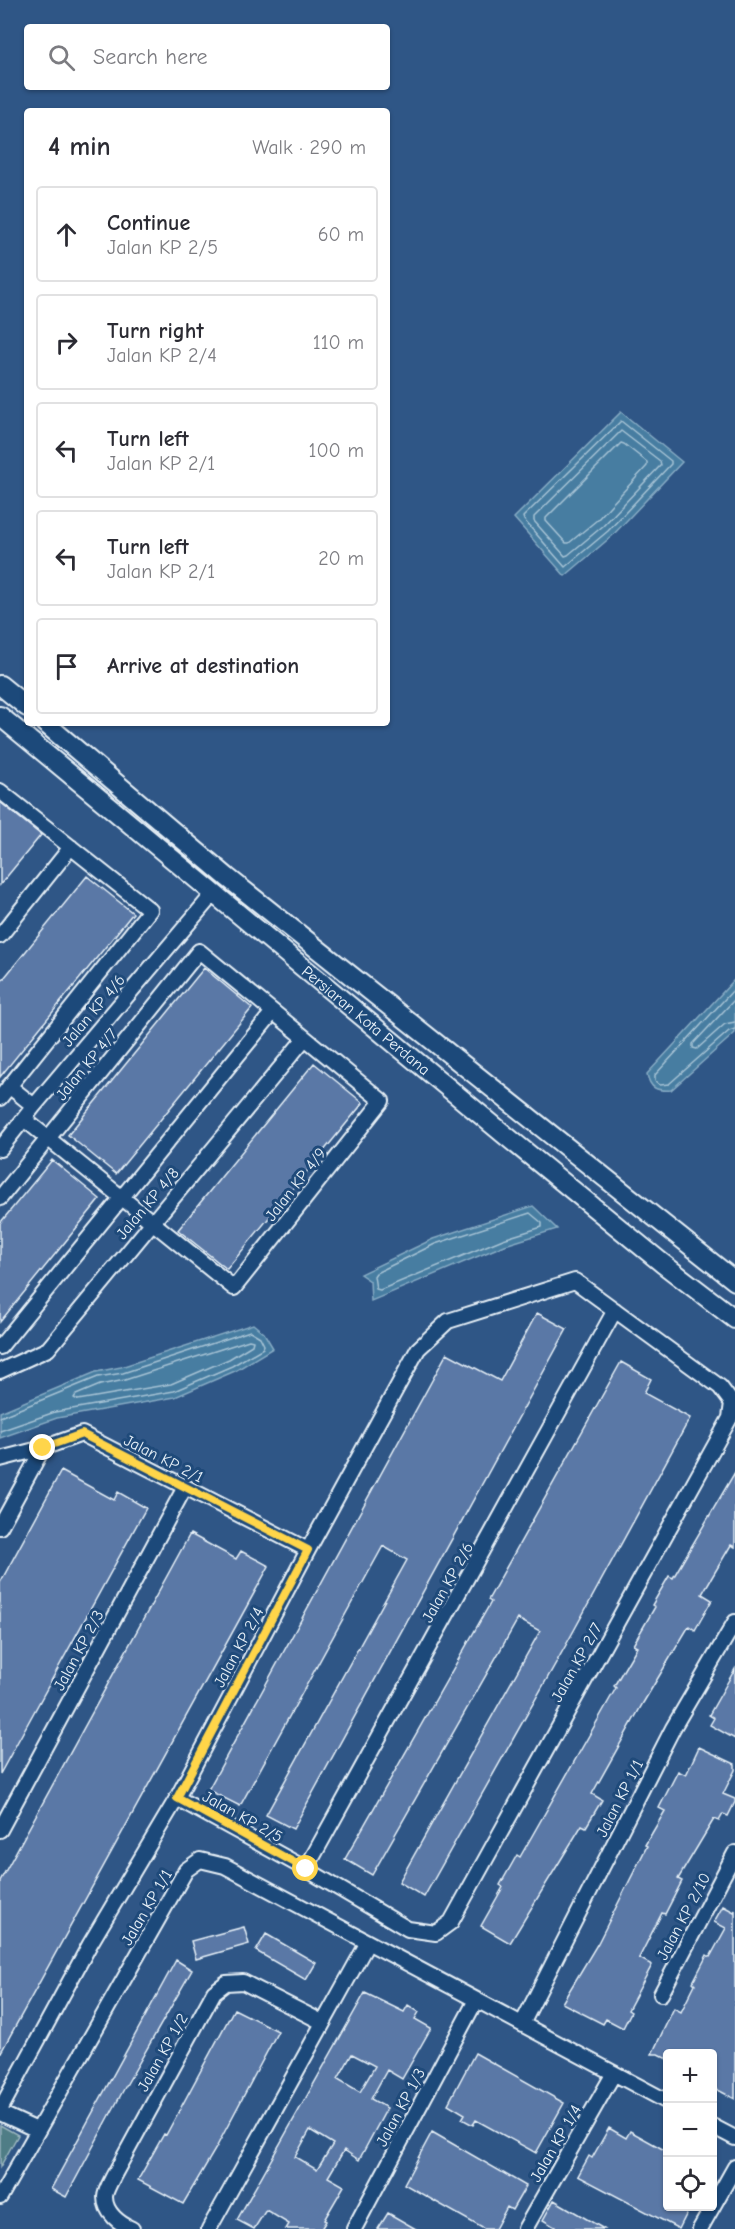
<!DOCTYPE html>
<meta charset="utf-8">
<style>
body{margin:0;font-family:"Comic Neue",sans-serif;background:#f7f7f7;color:#2b2b33}
.controls{position:absolute;right:18px;bottom:18px;display:grid;overflow:hidden;border-radius:6px;box-shadow:0 2px 4px #0004}
.controls button{width:54px;height:54px;display:grid;place-items:center;padding:0;border:0;border-bottom:2px solid #e1e1e2;background:#fff;color:#2b2b33;font:30px sans-serif}
.stop{position:absolute;width:18px;height:18px;margin:-14px;border:4px solid #ffd54a;border-radius:50%;background:#fff}
.stop.end{background:#ffd54a;border-color:#fff;box-shadow:0 2px 6px #0008}
.list{margin:0;padding:0;list-style:none}
h2{display:flex;justify-content:space-between;align-items:center;height:78px;margin:0;padding:0 24px;font-size:26px}
h2 small{font-size:20px;font-weight:400;color:#7c7c81}
.list li{display:grid;grid-template-columns:39px 1fr auto;gap:18px;align-items:center;box-sizing:border-box;height:96px;margin:0 12px 12px;padding:0 12px;border:2px solid #e1e1e2;border-radius:6px}
.list b{display:block;font-size:22px;white-space:nowrap}
.list p{margin:0;font-size:20px;white-space:nowrap;color:#7c7c81}
.list em{font-size:20px;font-style:normal;color:#7c7c81}
.icon{flex:none;width:33px;height:33px;fill:none;stroke:currentColor;stroke-width:2;stroke-linecap:round;stroke-linejoin:round}
.map{position:relative;flex:none;width:735px;height:2229px;overflow:hidden}
.search{position:absolute;background:#fff;box-shadow:0 2px 4px #0004;left:24px;top:24px;width:366px;height:66px;display:flex;align-items:center;gap:15px;box-sizing:border-box;padding:0 21px;border-radius:6px;color:#7c7c81;font-size:22px}
.panel{position:absolute;background:#fff;box-shadow:0 2px 4px #0004;left:24px;top:108px;width:366px;height:618px;border-radius:6px}
.map>svg:first-child{display:block}
.green{fill:#507d86;stroke:#9cb7bf;stroke-width:1.5}
.water{fill:#467da1;stroke:#87abc4;stroke-width:1.5}
.lines{fill:none;stroke-linecap:round;stroke-linejoin:round}
.shore{stroke:#a7c3d5;stroke-width:1.5}
.building{fill:#5a78a6;stroke:#e8f1f8;stroke-width:1.5;fill-rule:evenodd}
.street-casing{stroke:#e8f1f8;stroke-width:18}
.secondary-casing{stroke:#e8f1f8;stroke-width:22}
.street{stroke:#1f4a7a;stroke-width:14}
.secondary{stroke:#1f4a7a;stroke-width:18}
.route{stroke:#ffd54a;stroke-width:8}
.labels{text-anchor:middle;stroke-width:6;stroke-linejoin:round;paint-order:stroke}
.street-label{font-size:16px;fill:#e8f1f8;stroke:#1f4a7a}
</style>
<div class="map">
<svg width="735" height="2229" viewBox="0 0 735 2229">
<rect width="100%" height="100%" fill="#2f5686"/>
<filter id="ink" filterUnits="userSpaceOnUse"><feTurbulence type="fractalNoise" baseFrequency=".0167" numOctaves="2"/><feDisplacementMap in="SourceGraphic" scale="12" xChannelSelector="R" yChannelSelector="G"/><feConvolveMatrix kernelMatrix="1 2 1 2 8 2 1 2 1" color-interpolation-filters="sRGB"/></filter>
<g filter="url(#ink)">
<path class="green" d="M0 2125 18 2135 0 2167Z"/>
<path class="water" d="M621 412 682 462 612 536 565 576 514 518Z
M735 979V1033L671 1090C657 1091 650 1089 647 1074Z
M533 1206 557 1229 505 1245 371 1301 370 1281 360 1274 433 1239Z
M253 1324 264 1333 273 1348 235 1371 175 1397 57 1418 0 1438V1412L96 1372 121 1367Z"/>
<g class="lines">
<path class="shore" d="M621 421 671 461V464L608 531 565 567 524 520 523 517Z
M621 431 660 461 661 465 603 526 568 555 565 556 534 521V517Z
M621 443 624 444 647 462V466L597 520 569 543H566L546 521V518Z
M735 988 655 1075V1081L660 1085 669 1084 729 1031 735 1029
M735 999 693 1044V1048L697 1049 725 1024 735 1022
M530 1213 542 1223V1227L503 1239 380 1290 376 1289 374 1276 376 1273 435 1244Z
M249 1340 253 1341 252 1345 229 1359 171 1384 78 1400 74 1398 76 1395 100 1385 125 1380Z
M0 1417 98 1377 123 1373 250 1331 260 1337 264 1345 263 1348 232 1366 174 1391 55 1412 0 1431"/>
</g>
<path class="building" d="M0 802 41 835 0 885Z
M87 876 133 913 0 1077V983Z
M204 968 252 1008 116 1174 68 1135Z
M314 1063 363 1103 227 1269 178 1230Z
M52 1160 100 1199 0 1322V1223Z
M537 1313 567 1329 293 1829 266 1815 407 1560 383 1546 240 1806 208 1790 447 1353 500 1381Z
M621 1362 651 1379 644 1393 690 1418 566 1645 424 1897 399 1882 540 1631 518 1619 372 1875 345 1859 491 1602 488 1600Z
M61 1471 114 1500 118 1492 146 1508 0 1774V1583Z
M735 1472V1547L731 1545 702 1594 712 1600 695 1630 689 1626 643 1703 592 1794 602 1800 586 1827 582 1825 510 1943 481 1926 503 1887 500 1885 517 1855 520 1857 616 1688 614 1686 637 1647 633 1645 655 1607 652 1605 669 1576 673 1578Z
M190 1534 236 1559 241 1551 269 1566 0 2054V1881Z
M735 1669V1739L710 1725 714 1718 709 1715Z
M699 1747 735 1764V1770L723 1794 735 1799V1802L728 1816 723 1814 719 1821 714 1819 678 1879 682 1881 665 1914 662 1913 639 1958 652 1965 628 2010 631 2012 623 2028 606 2019 603 2024 562 2003 598 1943 647 1846 645 1845 665 1811 659 1808 678 1771 686 1775Z
M723 1906 734 1912 735 1910V2099L712 2087V2054H668V2059L658 2054H652L674 2008 681 2012 695 1984 693 1982 707 1955 710 1957 726 1928 714 1922Z
M244 1927 249 1944 196 1959 191 1941Z
M266 1934 316 1963 306 1980 256 1951Z
M176 1960 192 1970 124 2089 66 2197 51 2189Z
M365 1993 404 2012 408 2005 419 2012 415 2019 431 2028 402 2079 387 2070 371 2099 387 2108 359 2160 344 2150 328 2177 344 2186 324 2220 326 2221 321 2229H286L289 2224 266 2210 254 2229 237 2220ZM352 2054 375 2066 360 2092 338 2079ZM310 2130 333 2144 317 2170 295 2157Z
M234 2009 278 2031 216 2148 183 2204 138 2180 164 2134 166 2135Z
M475 2053 564 2103 536 2153 476 2120 473 2125 462 2119 465 2114 448 2104Z
M609 2128 626 2138 630 2131 668 2152V2206H680L688 2211 679 2229 578 2176 589 2156 592 2158Z
M432 2132 526 2186 512 2210 507 2207 495 2229H484L404 2184Z
M554 2200 604 2229H558L543 2220Z
M388 2213 416 2229H378Z"/>
<g class="lines">
<g class="street-casing">
<path id="street" d="M0 791 150 910 0 1098
M0 936 71 847
M9 1086 34 1106
M0 1149 34 1106 214 893
M0 1198 199 951 382 1101 234 1288C164 1232 94 1175 24 1119
M0 1347 273 1012
M0 1371 48 1349 305 1038
M0 1459 43 1448 82 1434 308 1550
M0 1527 43 1448
M0 1830 185 1487
M306 1869 615 1310
M661 1994 735 1853
M522 2024 673 1728 735 1622
M0 2110 90 1944 177 1798 308 1550 418 1349 448 1321 575 1281 720 1387 732 1403 730 1418 451 1922 436 1933 408 1929 306 1869 177 1798
M0 2113 37 2130
M712 2126 735 2138
M0 2197 186 1870 200 1860 225 1866 668 2102
M132 2229C120 2224 105 2213 105 2197 105 2191 111 2181 114 2175L214 1992 226 1983 243 1982 322 2022
M209 2229 368 1942
M354 2229 476 2000
M525 2229 614 2073
M700 2229 735 2167"/>
</g>
<g class="secondary-casing">
<g id="secondary">
<path d="M0 685 27 707"/>
<path id="s1" d="M0 716 505 1135 662 1263 735 1319"/>
<path d="M45 723 227 877 735 1281"/>
</g>
</g>
<use href="#street" class="street"/>
<use href="#secondary" class="secondary"/>
</g>
</g>
<g class="lines" filter="url(#ink)">
<path class="route" d="M43 1448 82 1434 308 1550 177 1798 306 1869"/>
</g>
<g class="labels">
<g class="street-label">
<text transform="translate(93 1010) rotate(-50)" y="6">Jalan KP 4/6</text>
<text dy="6" stroke="none"><textPath href="#s1" startOffset="476">Persiaran Kota Perdana</textPath></text>
<text transform="translate(86 1064) rotate(-51)" y="6">Jalan KP 4/7</text>
<text transform="translate(295 1184) rotate(-52)" y="6">Jalan KP 4/9</text>
<text transform="translate(147 1203) rotate(-50)" y="6">Jalan KP 4/8</text>
<text transform="translate(164 1458) rotate(27)" y="6">Jalan KP 2/1</text>
<text transform="translate(447 1582) rotate(-61)" y="6">Jalan KP 2/6</text>
<text transform="translate(238 1647) rotate(-62)" y="6">Jalan KP 2/4</text>
<text transform="translate(78 1650) rotate(-62)" y="6">Jalan KP 2/3</text>
<text transform="translate(576 1662) rotate(-61)" y="6">Jalan KP 2/7</text>
<text transform="translate(619 1798) rotate(-63)" y="6">Jalan KP 1/1</text>
<text transform="translate(243 1816) rotate(29)" y="6">Jalan KP 2/5</text>
<text transform="translate(146 1907) rotate(-60)" y="6">Jalan KP 1/1</text>
<text transform="translate(683 1916) rotate(-62)" y="6">Jalan KP 2/10</text>
<text transform="translate(162 2052) rotate(-61)" y="6">Jalan KP 1/2</text>
<text transform="translate(400 2107) rotate(-62)" y="6">Jalan KP 1/3</text>
<text transform="translate(555 2143) rotate(-60)" y="6">Jalan KP 1/4</text>
</g>
</g>
</svg>
<div class="controls">
<button>+</button>
<button>−</button>
<button><svg class="icon" aria-label="locate" viewBox="0 0 24 24"><circle cx="12" cy="12" r="6"/><path d="M12 2v4M12 18v4M2 12h4M18 12h4"/></svg></button>
</div>
<div class="stop" style="left:306px;top:1869px"></div>
<div class="stop end" style="left:43px;top:1448px"></div>
<div class="search"><svg class="icon" aria-label="search" viewBox="0 0 24 24"><circle cx="10" cy="10" r="6"/><path d="M15 15l6 6"/></svg>Search here</div>
<section class="panel">
<h2>4 min<small>Walk · 290 m</small></h2>
<ul class="list">
<li><svg class="icon" aria-label="ahead" viewBox="0 0 24 24"><path d="M12 20V5M6 11l6-6 6 6"/></svg><div><b>Continue</b><p>Jalan KP 2/5</p></div><em>60 m</em></li>
<li><svg class="icon" aria-label="right" viewBox="0 0 24 24"><path d="M7 20v-9h11M14 6l5 5-5 5"/></svg><div><b>Turn right</b><p>Jalan KP 2/4</p></div><em>110 m</em></li>
<li><svg class="icon" aria-label="left" viewBox="0 0 24 24"><path d="M17 20v-9H6M10 6l-5 5 5 5"/></svg><div><b>Turn left</b><p>Jalan KP 2/1</p></div><em>100 m</em></li>
<li><svg class="icon" aria-label="left" viewBox="0 0 24 24"><path d="M17 20v-9H6M10 6l-5 5 5 5"/></svg><div><b>Turn left</b><p>Jalan KP 2/1</p></div><em>20 m</em></li>
<li><svg class="icon" aria-label="arrive" viewBox="0 0 24 24"><path d="M6 21V4h12l-3 4 3 4H6"/></svg><div><b>Arrive at destination</b></div></li>
</ul>
</section>
</div>
